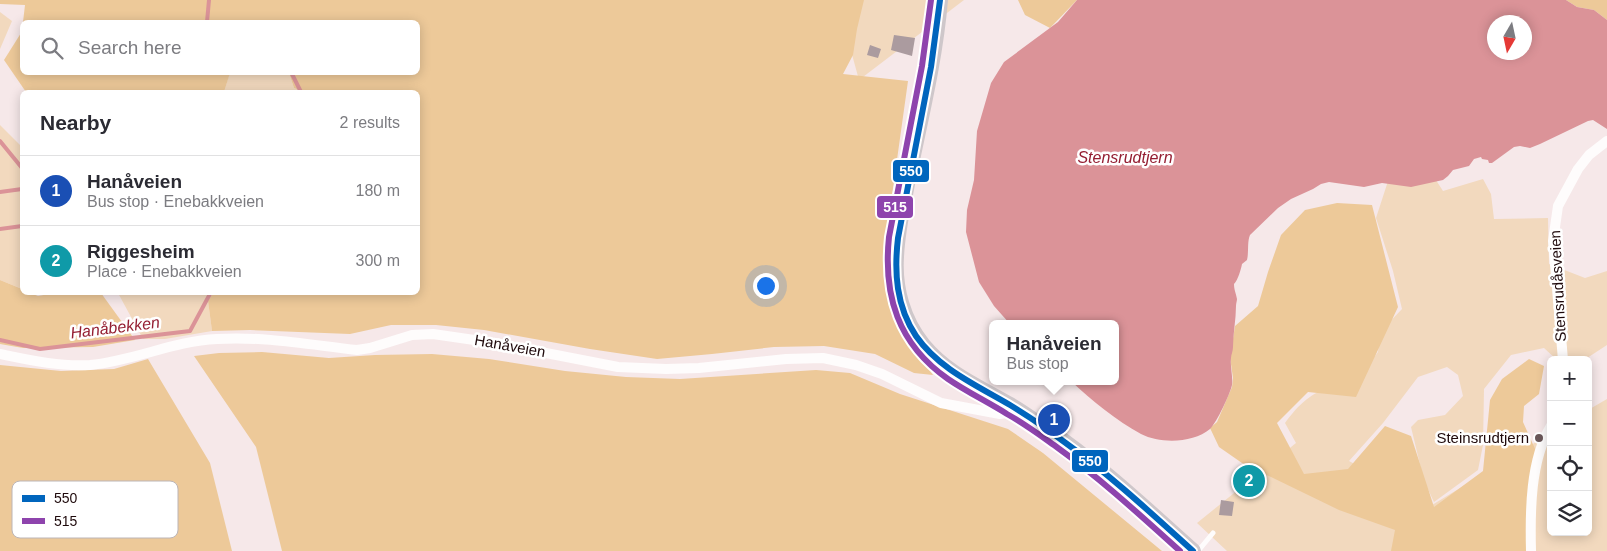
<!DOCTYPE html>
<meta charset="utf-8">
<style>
body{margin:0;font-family:Helvetica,sans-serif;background:#f2f2f3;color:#2b2b33}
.controls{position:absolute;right:15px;bottom:15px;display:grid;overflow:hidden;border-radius:8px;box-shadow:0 2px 12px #0003}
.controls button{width:45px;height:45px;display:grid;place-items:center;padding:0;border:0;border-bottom:1px solid #e1e1e2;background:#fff;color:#2b2b33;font:25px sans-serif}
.compass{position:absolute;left:1487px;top:15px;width:45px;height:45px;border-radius:50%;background:#fff;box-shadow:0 2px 12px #0003;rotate:189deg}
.you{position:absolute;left:765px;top:285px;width:18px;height:18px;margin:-12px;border:4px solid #fff;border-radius:50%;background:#1a73e8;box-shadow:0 0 0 8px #1a73e833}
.badge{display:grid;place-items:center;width:32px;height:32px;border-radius:50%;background:#7c3aed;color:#fff;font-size:16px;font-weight:700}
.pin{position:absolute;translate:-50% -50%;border:2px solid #fff;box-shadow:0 1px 5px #0006}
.popup{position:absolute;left:989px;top:320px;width:130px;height:65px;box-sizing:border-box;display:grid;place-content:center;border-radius:8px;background:#fff;filter:drop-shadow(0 1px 4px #0005);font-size:16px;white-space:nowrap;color:#7c7c81}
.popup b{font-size:19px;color:#2b2b33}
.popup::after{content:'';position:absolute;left:50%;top:100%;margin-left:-10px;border:10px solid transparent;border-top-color:#fff}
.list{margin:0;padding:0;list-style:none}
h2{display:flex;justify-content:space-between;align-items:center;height:65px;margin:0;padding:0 20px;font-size:21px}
h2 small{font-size:16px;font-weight:400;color:#7c7c81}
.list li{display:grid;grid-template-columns:32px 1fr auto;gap:15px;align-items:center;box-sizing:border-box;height:70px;padding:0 20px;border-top:1px solid #e1e1e2}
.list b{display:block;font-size:19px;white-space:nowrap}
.list p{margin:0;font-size:16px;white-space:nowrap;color:#7c7c81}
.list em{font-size:16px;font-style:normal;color:#7c7c81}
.icon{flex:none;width:28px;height:28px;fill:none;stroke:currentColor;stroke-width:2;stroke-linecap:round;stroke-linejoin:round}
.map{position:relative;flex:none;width:1607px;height:551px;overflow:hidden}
.search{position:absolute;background:#fff;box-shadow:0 2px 12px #0003;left:20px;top:20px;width:400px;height:55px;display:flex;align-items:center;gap:12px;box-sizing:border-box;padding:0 18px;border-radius:8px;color:#7c7c81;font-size:19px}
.panel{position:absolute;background:#fff;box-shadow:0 2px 12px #0003;left:20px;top:90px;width:400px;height:205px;border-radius:8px}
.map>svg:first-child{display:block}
.green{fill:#f2d9be}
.forest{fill:#edc999}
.water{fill:#db9398;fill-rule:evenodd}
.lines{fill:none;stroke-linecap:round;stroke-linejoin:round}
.stream{stroke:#db9398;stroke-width:4}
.building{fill:#ab9b9f}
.lane{stroke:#fefcfc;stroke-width:5}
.street{stroke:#fefcfc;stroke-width:10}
.primary{stroke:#cec7ca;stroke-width:16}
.bus-1-casing{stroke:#fff;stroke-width:10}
.bus-2-casing{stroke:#fff;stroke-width:10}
.bus-1{stroke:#0065bd;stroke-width:6}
.bus-2{stroke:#8e44ad;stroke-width:6}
.poi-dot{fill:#6a5759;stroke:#fff;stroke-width:2}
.labels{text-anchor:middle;stroke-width:5;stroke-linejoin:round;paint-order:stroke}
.street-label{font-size:15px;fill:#1e090b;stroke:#fff}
.poi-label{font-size:15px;fill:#1e090b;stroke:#fff;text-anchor:end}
.water-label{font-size:16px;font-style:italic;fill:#941e32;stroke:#fff}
.key{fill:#fff;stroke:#bcb5b6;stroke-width:1}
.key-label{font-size:14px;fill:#1e090b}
.line-badge{stroke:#fff;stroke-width:2}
.badge-label{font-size:14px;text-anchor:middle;font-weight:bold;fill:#fff}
</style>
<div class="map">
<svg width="1607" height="551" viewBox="0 0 1607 551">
<rect width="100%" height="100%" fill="#f6e8e9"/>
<path class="green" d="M837 0H964L859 80Z
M0 12 12 21 0 49Z
M230 72 289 73 294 88 304 92H224Z
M0 125 22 147V289L0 280Z
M1434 177 1443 191 1483 179 1491 194 1494 219 1548 218 1549 264 1585 278 1607 271V345L1584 360H1557L1544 348 1511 355 1484 389 1483 445 1478 470 1434 502 1424 481 1411 427 1418 420 1445 415 1463 396 1458 375 1447 367 1418 377 1383 423 1349 461 1432 505 1551 433V532H1588V410L1607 399V551H1227L1197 523 1296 443 1285 423C1297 407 1305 398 1324 389L1346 395 1378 352 1380 332 1402 309 1393 271 1376 218 1389 178Z
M118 293H213L208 301 212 331 165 339H143Z"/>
<path class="forest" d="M0 0H864L857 29 853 55 843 74 908 81 888 224 886 275 897 323 933 375 914 373 875 354 824 346 774 347 712 354 657 359 590 349 484 330 436 325H391L350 334 250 330 212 331 208 301 213 293 418 292V92H304L294 88 289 73 418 72V22H23L25 5 0 4Z
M1018 0H1077L1050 28 1025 15Z
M1566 0H1607V20L1594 10 1577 7Z
M22 24V72L230 73 224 92H26L4 60 21 33Z
M1337 203 1372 205 1398 307 1356 397 1308 392 1277 423 1304 474 1348 469 1385 426 1411 436 1434 507 1483 471 1490 400 1502 379 1529 359 1544 366 1539 394 1524 406 1523 422 1536 451 1527 551H1391L1395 530 1339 510 1242 463 1219 447 1210 428 1217 422 1232 387 1233 378 1230 357 1235 326 1258 306 1268 272 1281 235 1305 210Z
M0 280 22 289V292L30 293 38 296 61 292 101 293 135 340 93 347 23 348 0 344Z
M262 352 329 358 375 355 432 354 489 359 565 371 626 377 680 379 816 370 850 373 900 394 1008 429 1043 453 1162 551H282L256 447 194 356 219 353Z
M148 359 210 463 232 551H0V365L61 371 114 369Z"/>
<path class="water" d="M1077 0H1566L1577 7 1594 10 1607 20V129L1593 120 1588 121 1540 144 1530 148 1520 146 1514 147 1492 163H1489L1488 160 1482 159 1481 157 1474 159 1469 166 1453 170 1448 176 1443 180 1411 187 1382 183 1364 187 1329 182 1321 184 1313 189 1291 199 1278 208 1250 235C1247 242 1249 252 1247 260L1242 264C1241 269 1238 280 1234 284 1234 290 1236 293 1237 299 1237 301 1236 303 1236 306 1236 320 1233 333 1233 347 1233 351 1231 355 1231 358 1230 367 1233 375 1232 385 1230 394 1217 422 1210 429 1193 443 1161 444 1141 434 1117 421 1091 400 1071 381H1115V324H1010L994 306 979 282 966 232 967 210 974 180 977 131 991 83 1004 62 1058 22ZM1494 22H1524V52H1494Z"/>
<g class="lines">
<path class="stream" d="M207 22 209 0
M291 72 301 92
M0 141 22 168
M0 192 22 189
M0 229 22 226
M0 340 40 349 190 331 211 292"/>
</g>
<path class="building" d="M894 35 915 38 912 56 891 50Z
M870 45 881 49 878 58 867 55Z
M1221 500 1234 502 1232 516 1219 515Z"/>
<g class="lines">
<path class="lane" d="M1198 551 1213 533"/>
<path class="street" d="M0 354C29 360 60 367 90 365 133 361 174 341 217 339 264 336 311 345 357 350L370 348 412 335 433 334 495 343 618 367 666 369 699 368 786 359 823 358 856 365 882 374 941 403 1000 414 1005 413 1012 406
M1563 360 1553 241 1558 206 1578 169 1589 155 1607 141
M1531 551C1530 513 1530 460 1551 426"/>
<path class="primary" d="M940 0C935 60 920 120 908 179 903 205 897 231 896 257 894 288 903 321 923 345 947 374 979 387 1010 405 1022 412 1033 420 1045 428 1097 463 1146 509 1193 551"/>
<g class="bus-1-casing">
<path id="bus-1" d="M940 0 931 67 898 238C894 272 896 306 916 336 939 369 976 385 1010 405 1028 416 1046 428 1063 441 1109 474 1151 513 1193 551"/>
</g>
<g class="bus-2-casing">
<path id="bus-2" d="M931 0 922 66 889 237C883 296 898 344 948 379 967 392 988 402 1007 414 1025 424 1041 436 1058 448 1101 479 1140 515 1180 551"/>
</g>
<use href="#bus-1" class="bus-1"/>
<use href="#bus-2" class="bus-2"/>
</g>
<circle class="poi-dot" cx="1539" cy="438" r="5"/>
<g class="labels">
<g class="street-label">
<text transform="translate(1558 286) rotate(-93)" y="5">Stensrudåsveien</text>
<text transform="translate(510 346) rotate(10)" y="5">Hanåveien</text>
</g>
<g class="poi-label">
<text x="1529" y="443">Steinsrudtjern</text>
</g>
<g class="water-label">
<text x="1125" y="163">Stensrudtjern</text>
<text transform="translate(115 327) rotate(-7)" y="6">Hanåbekken</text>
</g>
</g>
<rect x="12" y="481" width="166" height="57" rx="8" class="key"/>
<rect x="22" y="495" width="23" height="7" fill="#0065bd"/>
<rect x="22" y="518" width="23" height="6" fill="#8e44ad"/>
<g class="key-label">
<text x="54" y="503">550</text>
<text x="54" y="526">515</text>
</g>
<g class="line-badge">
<rect x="892" y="159" width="38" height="24" rx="5" fill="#0065bd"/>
<rect x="876" y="195" width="38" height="24" rx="5" fill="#8e44ad"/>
<rect x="1071" y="449" width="38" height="24" rx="5" fill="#0065bd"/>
</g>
<g class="badge-label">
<text x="911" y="176">550</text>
<text x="895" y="212">515</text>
<text x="1090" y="466">550</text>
</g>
</svg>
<div class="controls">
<button>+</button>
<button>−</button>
<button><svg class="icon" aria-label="locate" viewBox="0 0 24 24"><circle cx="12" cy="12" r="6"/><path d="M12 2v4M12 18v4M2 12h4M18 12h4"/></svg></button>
<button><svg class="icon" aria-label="layers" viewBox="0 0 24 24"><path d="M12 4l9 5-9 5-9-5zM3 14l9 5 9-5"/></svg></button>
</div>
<svg class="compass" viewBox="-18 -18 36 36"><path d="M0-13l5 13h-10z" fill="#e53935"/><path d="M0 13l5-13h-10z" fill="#7c7c81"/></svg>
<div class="you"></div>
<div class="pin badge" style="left:1054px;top:420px;background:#1a4fb4">1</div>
<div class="popup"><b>Hanåveien</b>Bus stop</div>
<div class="pin badge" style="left:1249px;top:481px;background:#0f9aa8">2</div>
<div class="search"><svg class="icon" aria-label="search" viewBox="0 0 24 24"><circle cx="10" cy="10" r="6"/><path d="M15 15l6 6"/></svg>Search here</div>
<section class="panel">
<h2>Nearby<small>2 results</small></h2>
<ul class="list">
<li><span class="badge" style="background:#1a4fb4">1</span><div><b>Hanåveien</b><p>Bus stop · Enebakkveien</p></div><em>180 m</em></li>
<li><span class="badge" style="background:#0f9aa8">2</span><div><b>Riggesheim</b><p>Place · Enebakkveien</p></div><em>300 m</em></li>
</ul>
</section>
</div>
